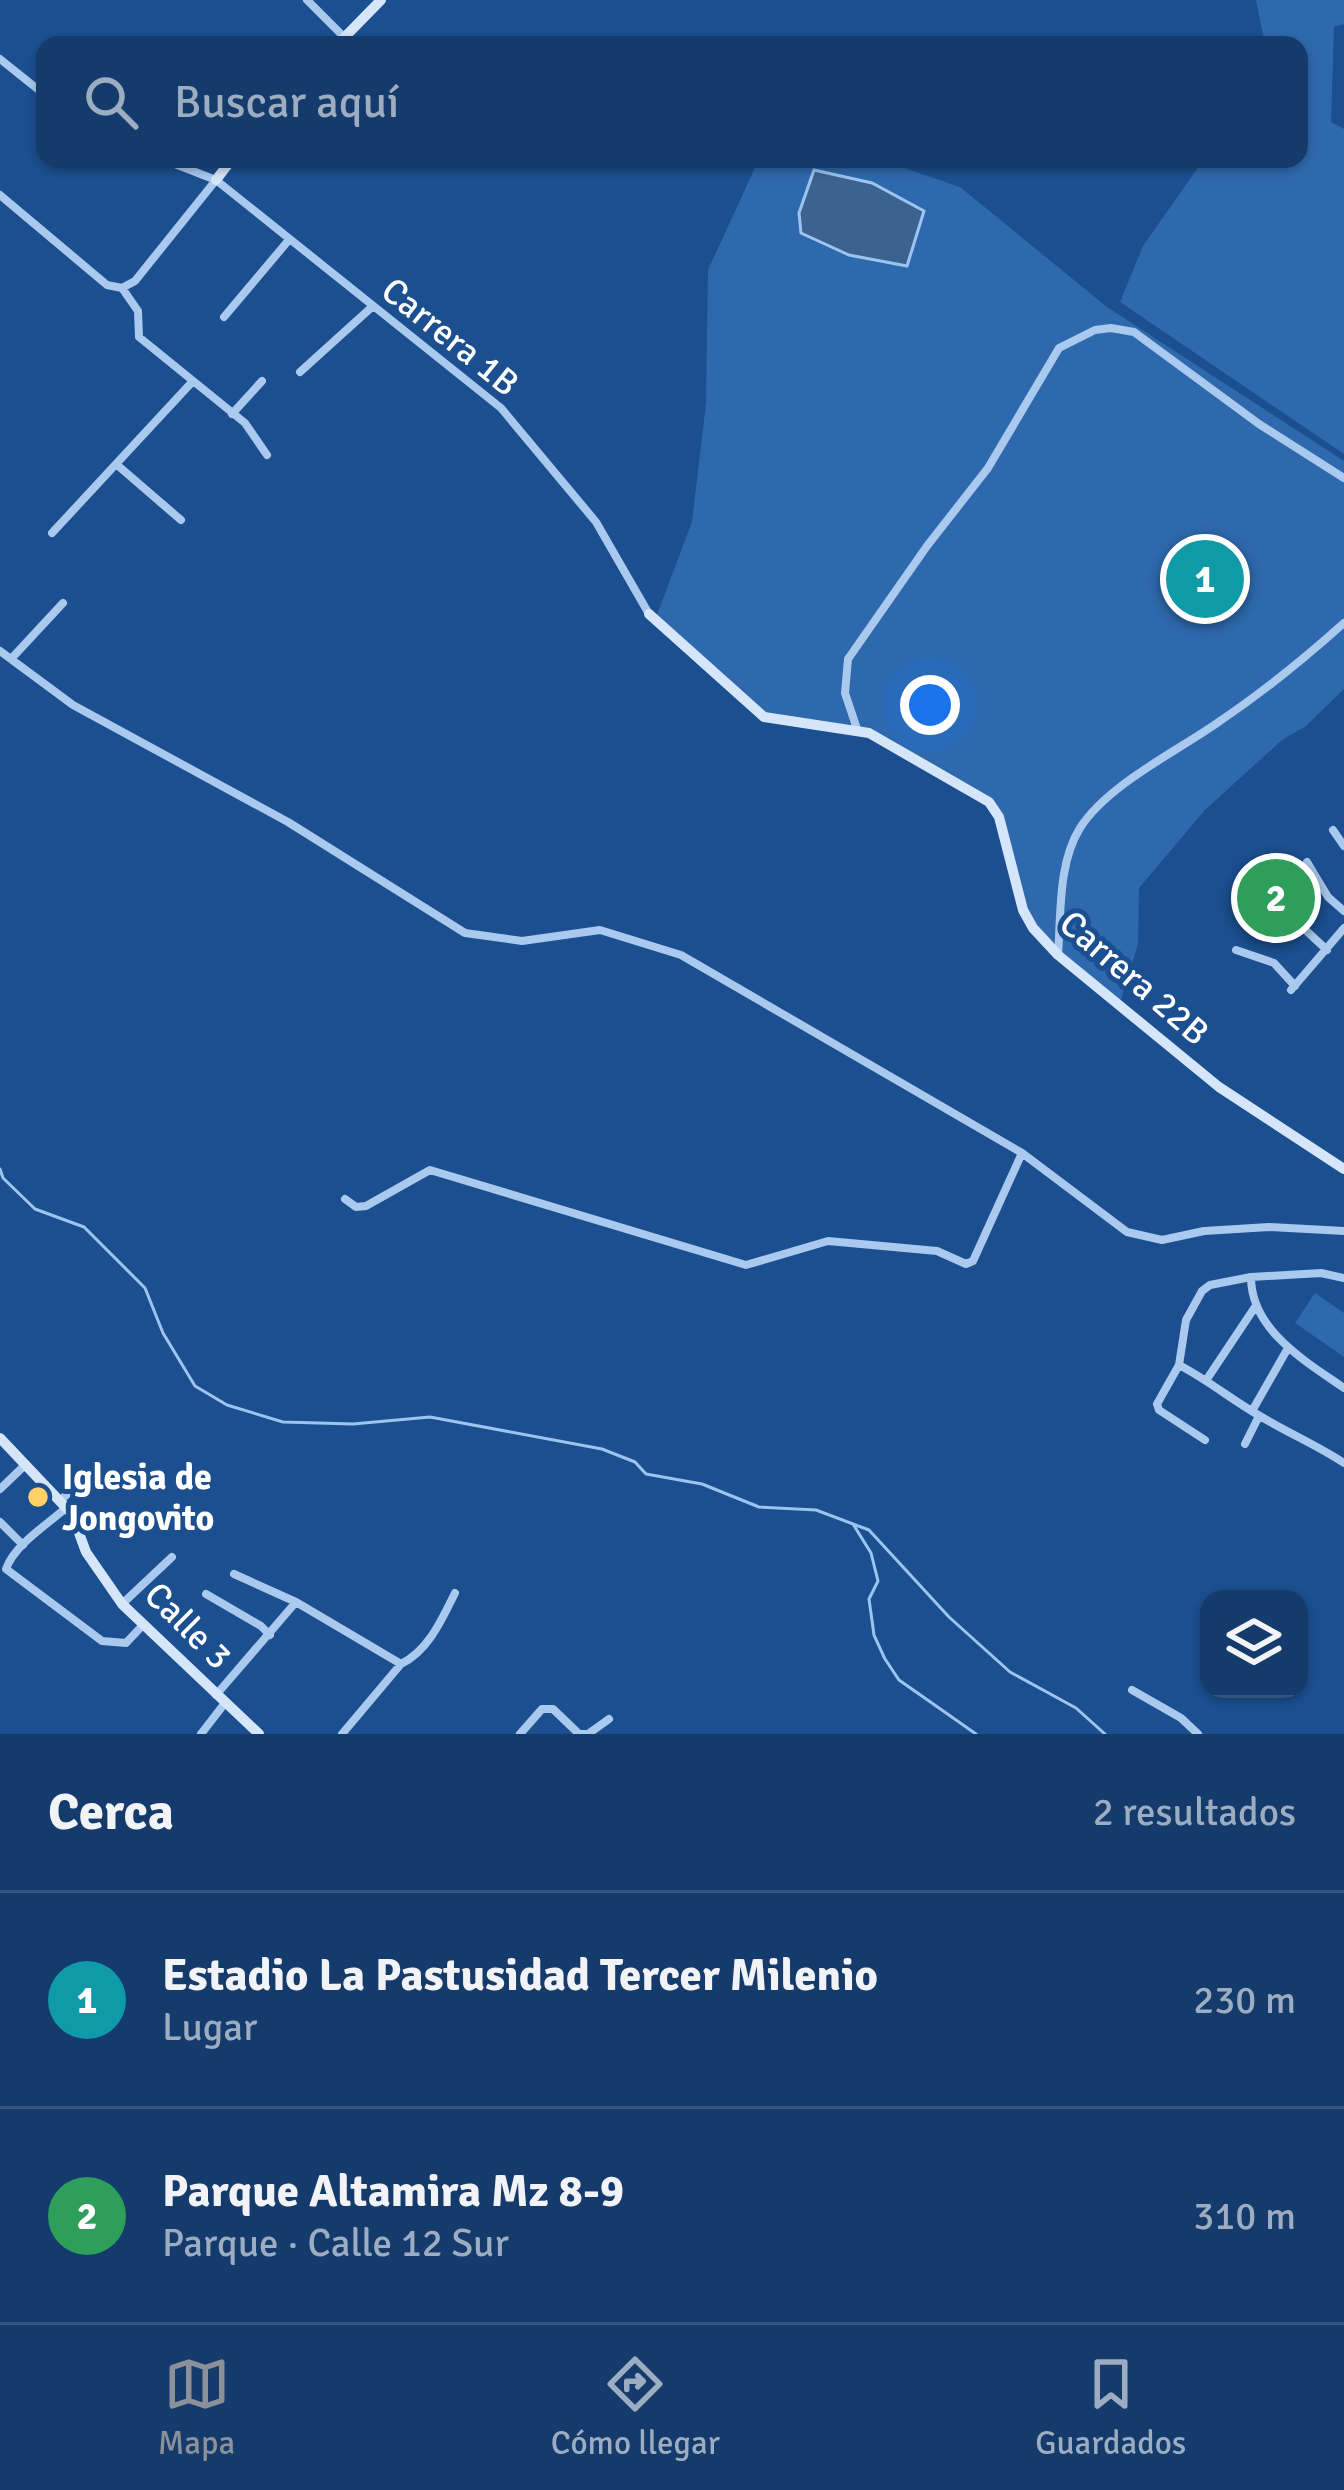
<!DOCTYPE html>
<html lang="es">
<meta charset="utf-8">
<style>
body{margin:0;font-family:Signika,sans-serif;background:#1d4271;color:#f1f3f6}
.controls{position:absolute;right:36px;bottom:36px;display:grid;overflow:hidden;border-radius:24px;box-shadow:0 3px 9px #0004}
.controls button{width:108px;height:108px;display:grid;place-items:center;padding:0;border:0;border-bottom:3px solid #33557e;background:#143b6b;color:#f1f3f6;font:60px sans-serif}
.you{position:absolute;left:930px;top:705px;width:42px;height:42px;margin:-30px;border:9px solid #fff;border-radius:50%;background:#1a73e8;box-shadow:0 0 0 18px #1a73e833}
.badge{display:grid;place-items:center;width:78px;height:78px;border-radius:50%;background:#8c9099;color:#fff;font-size:39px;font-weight:700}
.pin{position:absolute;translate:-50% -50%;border:6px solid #fff;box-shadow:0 3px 12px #0006}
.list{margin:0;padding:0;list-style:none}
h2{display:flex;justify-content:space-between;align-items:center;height:156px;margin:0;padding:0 48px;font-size:51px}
h2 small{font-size:39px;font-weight:400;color:#9dadc1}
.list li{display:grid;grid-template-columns:78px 1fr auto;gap:36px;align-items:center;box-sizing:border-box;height:216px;padding:0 48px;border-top:3px solid #33557e}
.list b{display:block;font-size:45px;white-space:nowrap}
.list p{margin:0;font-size:39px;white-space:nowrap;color:#9dadc1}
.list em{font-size:39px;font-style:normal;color:#9dadc1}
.icon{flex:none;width:66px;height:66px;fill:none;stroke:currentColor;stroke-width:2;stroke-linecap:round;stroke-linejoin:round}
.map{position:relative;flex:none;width:1344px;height:1734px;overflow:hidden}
.search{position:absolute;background:#143b6b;box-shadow:0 3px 9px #0004;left:36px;right:36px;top:36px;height:132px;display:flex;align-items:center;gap:30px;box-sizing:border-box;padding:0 42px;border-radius:24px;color:#9dadc1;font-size:45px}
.sheet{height:588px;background:#143b6b}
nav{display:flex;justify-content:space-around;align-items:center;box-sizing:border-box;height:168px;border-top:3px solid #33557e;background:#143b6b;font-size:33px;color:#9dadc1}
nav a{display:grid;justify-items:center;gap:6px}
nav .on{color:#8c9099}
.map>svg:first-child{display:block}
.green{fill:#2e69ad}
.water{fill:#3c6290;stroke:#9cc4f0;stroke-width:3}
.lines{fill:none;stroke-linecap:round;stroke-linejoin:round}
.stream{stroke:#9cc4f0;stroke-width:3}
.street{stroke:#a9c9ee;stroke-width:8}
.secondary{stroke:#d6e6fa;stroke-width:10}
.poi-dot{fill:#ffd166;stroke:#1b4f8f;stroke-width:4.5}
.labels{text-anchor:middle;stroke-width:10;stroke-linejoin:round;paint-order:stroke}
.street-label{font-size:36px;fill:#fff;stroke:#1b4f8f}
.poi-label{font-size:36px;font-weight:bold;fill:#fff;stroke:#1b4f8f;text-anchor:start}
</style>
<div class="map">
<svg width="1344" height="1734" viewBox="0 0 1344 1734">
<rect width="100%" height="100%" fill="#1b4f8f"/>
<path class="green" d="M1256 0H1344V24L1334 27 1331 122 1344 129V454L1120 302 1143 246 1204 159H1299V45H1265Z
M759 159H878L960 187 1107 307 1344 461V689L1306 726 1282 740 1205 810 1139 888 1138 944 1119 1006 1033 928 989 802 869 733 771 720 655 620 692 522 706 403 708 270Z
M1315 1293 1344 1313V1357L1295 1323Z"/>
<path class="water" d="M814 170 872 183 924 211 907 266 849 255 801 233 799 213Z"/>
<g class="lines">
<path class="stream" d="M0 1169 3 1178 35 1209 84 1227 145 1288 163 1333 195 1386 227 1405 283 1422 353 1424 430 1417 602 1449 635 1462 646 1474 702 1484 759 1507 816 1510 869 1530 949 1617 1010 1672 1076 1708 1105 1734
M853 1524 871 1553 878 1581 869 1599 874 1635 885 1659 899 1680 976 1734"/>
<path class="street" d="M307 0 344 37
M0 59 45 95
M162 159 216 180 501 408 596 522 649 614
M0 195 107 285 122 288 138 311 139 337 245 423 267 455
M122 288 135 281 216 180
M224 317 288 241
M300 372 373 306
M232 414 262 381
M116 464 181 520
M52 533 193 381
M0 651 73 705 288 822 465 933 522 941 600 930 681 955 1022 1153 1127 1232 1162 1240 1204 1231 1269 1227 1344 1231
M11 659 63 603
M857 729 845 693 848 659 927 546 988 468 1059 348 1095 330 1111 328 1134 332 1259 424 1344 478
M1333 830 1344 846
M1307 862 1328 897 1344 911
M1278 888 1299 924 1327 950
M1269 910 1295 922
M1236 950 1274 963 1295 986
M1058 955C1061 915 1058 863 1080 828 1108 784 1178 751 1220 721 1263 692 1305 658 1344 623
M1291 990 1344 928
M345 1199 356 1207 366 1206 430 1170 746 1265 828 1241 937 1251 966 1264 973 1261 1022 1153
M1251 1277C1251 1330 1305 1361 1344 1388
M1179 1365C1208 1380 1232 1400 1260 1416 1288 1433 1317 1445 1344 1463
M1207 1379 1255 1307
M1252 1411 1288 1348
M1205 1440 1159 1410 1157 1404 1179 1365 1186 1320 1202 1291 1210 1285 1251 1277 1321 1273 1344 1278
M1245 1444 1259 1416
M0 1489 25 1465
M61 1500 80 1482
M67 1507C47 1525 15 1544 6 1569L102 1641 126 1643 143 1625
M72 1514 88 1515 127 1536
M0 1522 23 1545
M234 1574 296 1602 401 1664
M206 1594 261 1626 270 1635
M122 1604 172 1557
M1132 1690 1181 1718 1198 1734
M216 1695 296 1602
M201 1734 225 1703
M342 1734 401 1664C429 1650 442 1619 455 1593
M520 1734 542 1709H553L579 1734H585
M588 1734 609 1719"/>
<path class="secondary" d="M337 45 381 0
M216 180 232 159
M649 614 764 717 869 733 989 802 999 817 1023 910 1033 928 1058 955 1219 1087 1344 1169
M0 1438 72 1514 86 1552 122 1604 259 1734"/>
</g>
<circle class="poi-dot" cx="38" cy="1497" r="12"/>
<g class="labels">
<g class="street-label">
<text transform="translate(451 336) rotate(39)" y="13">Carrera 1B</text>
<text transform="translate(1135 977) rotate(41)" y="13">Carrera 22B</text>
<text transform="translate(189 1625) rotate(45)" y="13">Calle 3</text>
</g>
<g class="poi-label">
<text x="62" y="1489">Iglesia de<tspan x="62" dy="41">Jongovito</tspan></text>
</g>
</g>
</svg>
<div class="controls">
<button><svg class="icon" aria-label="layers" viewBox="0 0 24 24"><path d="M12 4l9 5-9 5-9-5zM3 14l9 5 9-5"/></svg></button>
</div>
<div class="you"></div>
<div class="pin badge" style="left:1205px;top:579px;background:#0f9aa8">1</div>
<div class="pin badge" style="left:1276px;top:898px;background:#2e9e5b">2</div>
<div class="search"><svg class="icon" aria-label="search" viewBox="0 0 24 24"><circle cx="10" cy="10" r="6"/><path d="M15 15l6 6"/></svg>Buscar aquí</div>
</div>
<section class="sheet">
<h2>Cerca<small>2 resultados</small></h2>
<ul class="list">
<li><span class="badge" style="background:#0f9aa8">1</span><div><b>Estadio La Pastusidad Tercer Milenio</b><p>Lugar</p></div><em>230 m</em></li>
<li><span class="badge" style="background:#2e9e5b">2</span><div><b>Parque Altamira Mz 8-9</b><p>Parque · Calle 12 Sur</p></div><em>310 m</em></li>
</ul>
</section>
<nav>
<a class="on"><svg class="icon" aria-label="map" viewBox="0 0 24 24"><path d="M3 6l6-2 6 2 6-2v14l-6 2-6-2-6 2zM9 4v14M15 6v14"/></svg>Mapa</a>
<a><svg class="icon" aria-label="directions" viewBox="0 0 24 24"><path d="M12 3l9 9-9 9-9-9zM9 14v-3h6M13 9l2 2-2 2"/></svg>Cómo llegar</a>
<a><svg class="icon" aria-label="saved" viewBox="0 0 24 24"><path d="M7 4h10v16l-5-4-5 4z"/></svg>Guardados</a>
</nav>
